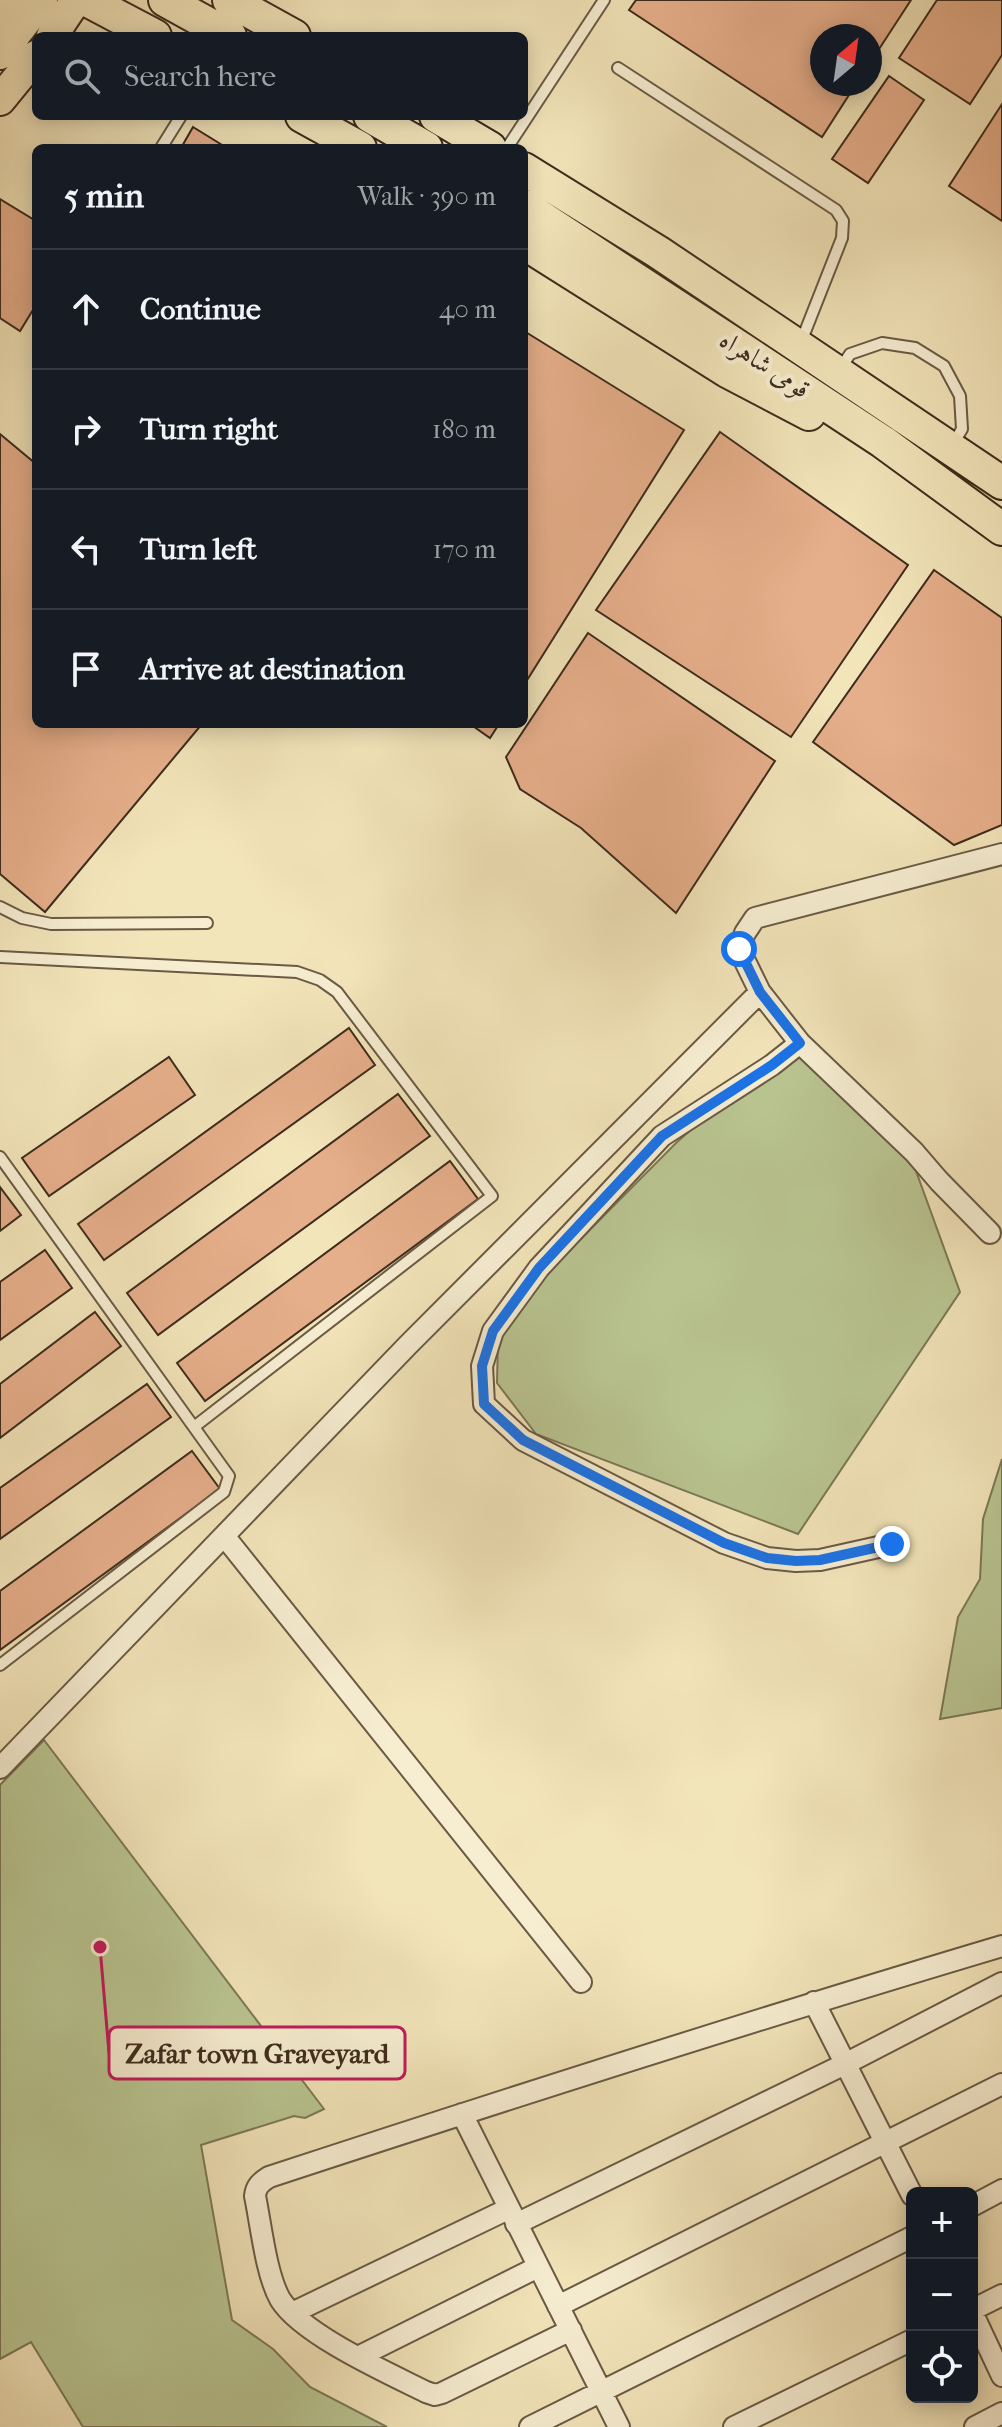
<!DOCTYPE html>
<meta charset="utf-8">
<style>
body{margin:0;font-family:"IM FELL French Canon",Amiri,serif;background:#242831;color:#f1f3f6}
.controls{position:absolute;right:24px;bottom:24px;display:grid;overflow:hidden;border-radius:12px;box-shadow:0 4px 20px #0003}
.controls button{width:72px;height:72px;display:grid;place-items:center;padding:0;border:0;border-bottom:2px solid #363941;background:#171b24;color:#f1f3f6;font:40px sans-serif}
.compass{position:absolute;left:810px;top:24px;width:72px;height:72px;border-radius:50%;background:#171b24;box-shadow:0 4px 20px #0003;rotate:29deg}
.stop{position:absolute;width:24px;height:24px;margin:-18px;border:6px solid #1a73e8;border-radius:50%;background:#fff}
.stop.end{background:#1a73e8;border-color:#fff;box-shadow:0 2px 8px #0008}
.list{margin:0;padding:0;list-style:none}
h2{display:flex;justify-content:space-between;align-items:center;height:104px;margin:0;padding:0 32px;font-size:34px}
h2 small{font-size:26px;font-weight:400;color:#9ea1a6}
.list li{display:grid;grid-template-columns:52px 1fr auto;gap:24px;align-items:center;box-sizing:border-box;height:120px;padding:0 32px;border-top:2px solid #363941}
.list b{display:block;font-size:30px;white-space:nowrap}
.list em{font-size:26px;font-style:normal;color:#9ea1a6}
.icon{flex:none;width:44px;height:44px;fill:none;stroke:currentColor;stroke-width:2;stroke-linecap:round;stroke-linejoin:round}
.map{position:relative;flex:none;width:1002px;height:2427px;overflow:hidden}
.search{position:absolute;background:#171b24;box-shadow:0 4px 20px #0003;left:32px;top:32px;width:496px;height:88px;display:flex;align-items:center;gap:20px;box-sizing:border-box;padding:0 28px;border-radius:12px;color:#9ea1a6;font-size:30px}
.panel{position:absolute;background:#171b24;box-shadow:0 4px 20px #0003;left:32px;top:144px;width:496px;height:584px;border-radius:12px}
.map>svg:first-child{display:block}
.green{fill:#b9c591;stroke:#7b7856;stroke-width:2}
.building{fill:#e6af8b;stroke:#3d2b1c;stroke-width:2}
.lines{fill:none;stroke-linecap:round;stroke-linejoin:round}
.service-casing{stroke:#6a5a44;stroke-width:14}
.minor-casing{stroke:#6a5a44;stroke-width:24}
.primary-casing{stroke:#3d2b1c;stroke-width:34}
.trunk-casing{stroke:#3d2b1c;stroke-width:36}
.service{stroke:#f7eed2;stroke-width:10}
.minor{stroke:#f7eed2;stroke-width:20}
.primary{stroke:#f3e5ba;stroke-width:30}
.trunk{stroke:#f3e5ba;stroke-width:32}
.route{stroke:#1a73e8;stroke-width:10}
.labels{text-anchor:middle;stroke-width:8;stroke-linejoin:round;paint-order:stroke}
.street-label{font-size:26px;fill:#3d2b1c;stroke:#f7eed2}
.leader{fill:none;stroke:#c2185b;stroke-width:3}
.callout-dot{fill:#c2185b;stroke:#f7eed2;stroke-width:3}
.callout{fill:#f7eed2;stroke:#c2185b;stroke-width:3}
.callout-label{font-size:28px;text-anchor:middle;font-weight:bold;fill:#3d2b1c}
</style>
<div class="map">
<svg width="1002" height="2427" viewBox="0 0 1002 2427">
<rect width="100%" height="100%" fill="#f3e5ba"/>
<filter id="stains"><feTurbulence type="fractalNoise" baseFrequency=".0025" numOctaves="4"/><feColorMatrix values="0 0 0 0 .2 0 0 0 0 .09 0 0 0 0 .02 0 0 0 .5 -.17"/></filter>
<radialGradient id="worn" r=".72"><stop offset=".6" stop-color="#630" stop-opacity="0"/><stop offset="1" stop-color="#630" stop-opacity=".3"/></radialGradient>
<path class="green" d="M794 1039 908 1149 960 1292 798 1534 536 1434 497 1383 498 1339 547 1273 676 1143Z
M1002 1459V1708L940 1719 958 1617 980 1579 983 1519Z
M44 1740 324 2109 305 2118 294 2116 201 2145 232 2320 273 2349 310 2387 387 2427H83L31 2342 0 2359V1785Z"/>
<path class="building" d="M636 0H911L870 63V36H822V84H856L822 137 629 10Z
M937 0H1002V55L970 104 899 58Z
M889 76 924 100 868 183 832 159Z
M1002 104V221L949 186Z
M193 127 227 148H181Z
M0 199 36 221V305L20 331 0 318Z
M524 331 684 430 524 685Z
M720 432 908 565 791 737 596 610Z
M0 434 36 464V724H202L45 912 0 874Z
M934 570 1002 618V825L954 845 813 742Z
M588 633 775 761 676 913 581 828 520 789 506 757Z
M470 724H499L490 738Z
M349 1028 375 1065 104 1260 78 1224Z
M169 1057 195 1095 49 1196 22 1158Z
M398 1094 430 1136 158 1335 127 1293Z
M450 1161 478 1199 205 1401 177 1363Z
M0 1187 21 1215 0 1231Z
M45 1250 72 1288 0 1340V1282Z
M95 1312 121 1346 0 1438V1384Z
M147 1384 171 1417 0 1539V1488Z
M192 1451 220 1489 0 1650V1591Z"/>
<g class="lines">
<g class="service-casing">
<path id="service" d="M618 68 836 210 843 221 842 238 801 342
M161 148 181 116
M507 148 604 0
M839 371 850 354 882 343 915 348 944 366 960 396 962 429 952 446
M0 907 22 918 51 924 207 923
M0 957 297 972 320 980 337 992 492 1196 194 1427
M0 1157 229 1476 224 1492 0 1665"/>
</g>
<g class="minor-casing">
<path id="minor" d="M800 1043 772 1065 662 1136 539 1268 493 1331 482 1366 484 1404 523 1440 724 1543 767 1558 796 1561 820 1560 892 1544
M990 1233 939 1181 914 1152 800 1043 760 992 739 949 745 933 755 918 1002 854
M225 1537 581 1982
M0 1768 408 1345 760 992
M814 2002 912 2195
M462 2114 619 2427
M972 2206 1002 2190
M516 2224 845 2064 1002 1983
M558 2306 1002 2084
M972 2310 1002 2295
M972 2312 1002 2376
M292 2313 508 2209
M571 2330 442 2393 435 2395 426 2392C388 2373 301 2334 280 2299 266 2274 261 2225 255 2196 256 2186 261 2182 269 2177 513 2097 757 2019 1002 1946
M358 2357 538 2267
M530 2427 912 2237
M734 2427 912 2340
M975 2427 1002 2413"/>
</g>
<g class="primary-casing">
<path id="primary" d="M52 36 76 0
M0 54 42 0
M0 100 36 56"/>
</g>
<g class="trunk-casing">
<path id="trunk" d="M87 0 155 36
M165 0 230 36
M229 0 294 36
M0 24 16 0
M302 116 360 148
M370 116 426 148
M436 116 490 148
M524 169 658 252 1002 483
M524 206 883 442 1002 529
M524 243 727 371 809 414"/>
</g>
<use href="#service" class="service"/>
<use href="#minor" class="minor"/>
<use href="#primary" class="primary"/>
<use href="#trunk" class="trunk"/>
</g>
<g class="lines">
<path class="route" d="M739 949 760 992 800 1043 772 1065 662 1136 539 1268 493 1331 482 1366 484 1404 523 1440 724 1543 767 1558 796 1561 820 1560 892 1544"/>
</g>
<g class="labels">
<g class="street-label">
<text transform="translate(765 364) rotate(33)" y="9">قومی شاہراہ</text>
</g>
</g>
<path class="leader" d="M100 1947L109 2053"/>
<circle class="callout-dot" cx="100" cy="1947" r="8"/>
<rect class="callout" x="109" y="2027" width="296" height="52" rx="8"/>
<g class="callout-label">
<text x="257" y="2063">Zafar town Graveyard</text>
</g>
<rect width="100%" height="100%" filter="url(#stains)"/>
<rect width="100%" height="100%" fill="url(#worn)"/>
</svg>
<div class="controls">
<button>+</button>
<button>−</button>
<button><svg class="icon" aria-label="locate" viewBox="0 0 24 24"><circle cx="12" cy="12" r="6"/><path d="M12 2v4M12 18v4M2 12h4M18 12h4"/></svg></button>
</div>
<svg class="compass" viewBox="-18 -18 36 36"><path d="M0-13l5 13h-10z" fill="#e53935"/><path d="M0 13l5-13h-10z" fill="#9ea1a6"/></svg>
<div class="stop" style="left:739px;top:949px"></div>
<div class="stop end" style="left:892px;top:1544px"></div>
<div class="search"><svg class="icon" aria-label="search" viewBox="0 0 24 24"><circle cx="10" cy="10" r="6"/><path d="M15 15l6 6"/></svg>Search here</div>
<section class="panel">
<h2>5 min<small>Walk · 390 m</small></h2>
<ul class="list">
<li><svg class="icon" aria-label="ahead" viewBox="0 0 24 24"><path d="M12 20V5M6 11l6-6 6 6"/></svg><div><b>Continue</b></div><em>40 m</em></li>
<li><svg class="icon" aria-label="right" viewBox="0 0 24 24"><path d="M7 20v-9h11M14 6l5 5-5 5"/></svg><div><b>Turn right</b></div><em>180 m</em></li>
<li><svg class="icon" aria-label="left" viewBox="0 0 24 24"><path d="M17 20v-9H6M10 6l-5 5 5 5"/></svg><div><b>Turn left</b></div><em>170 m</em></li>
<li><svg class="icon" aria-label="arrive" viewBox="0 0 24 24"><path d="M6 21V4h12l-3 4 3 4H6"/></svg><div><b>Arrive at destination</b></div></li>
</ul>
</section>
</div>
